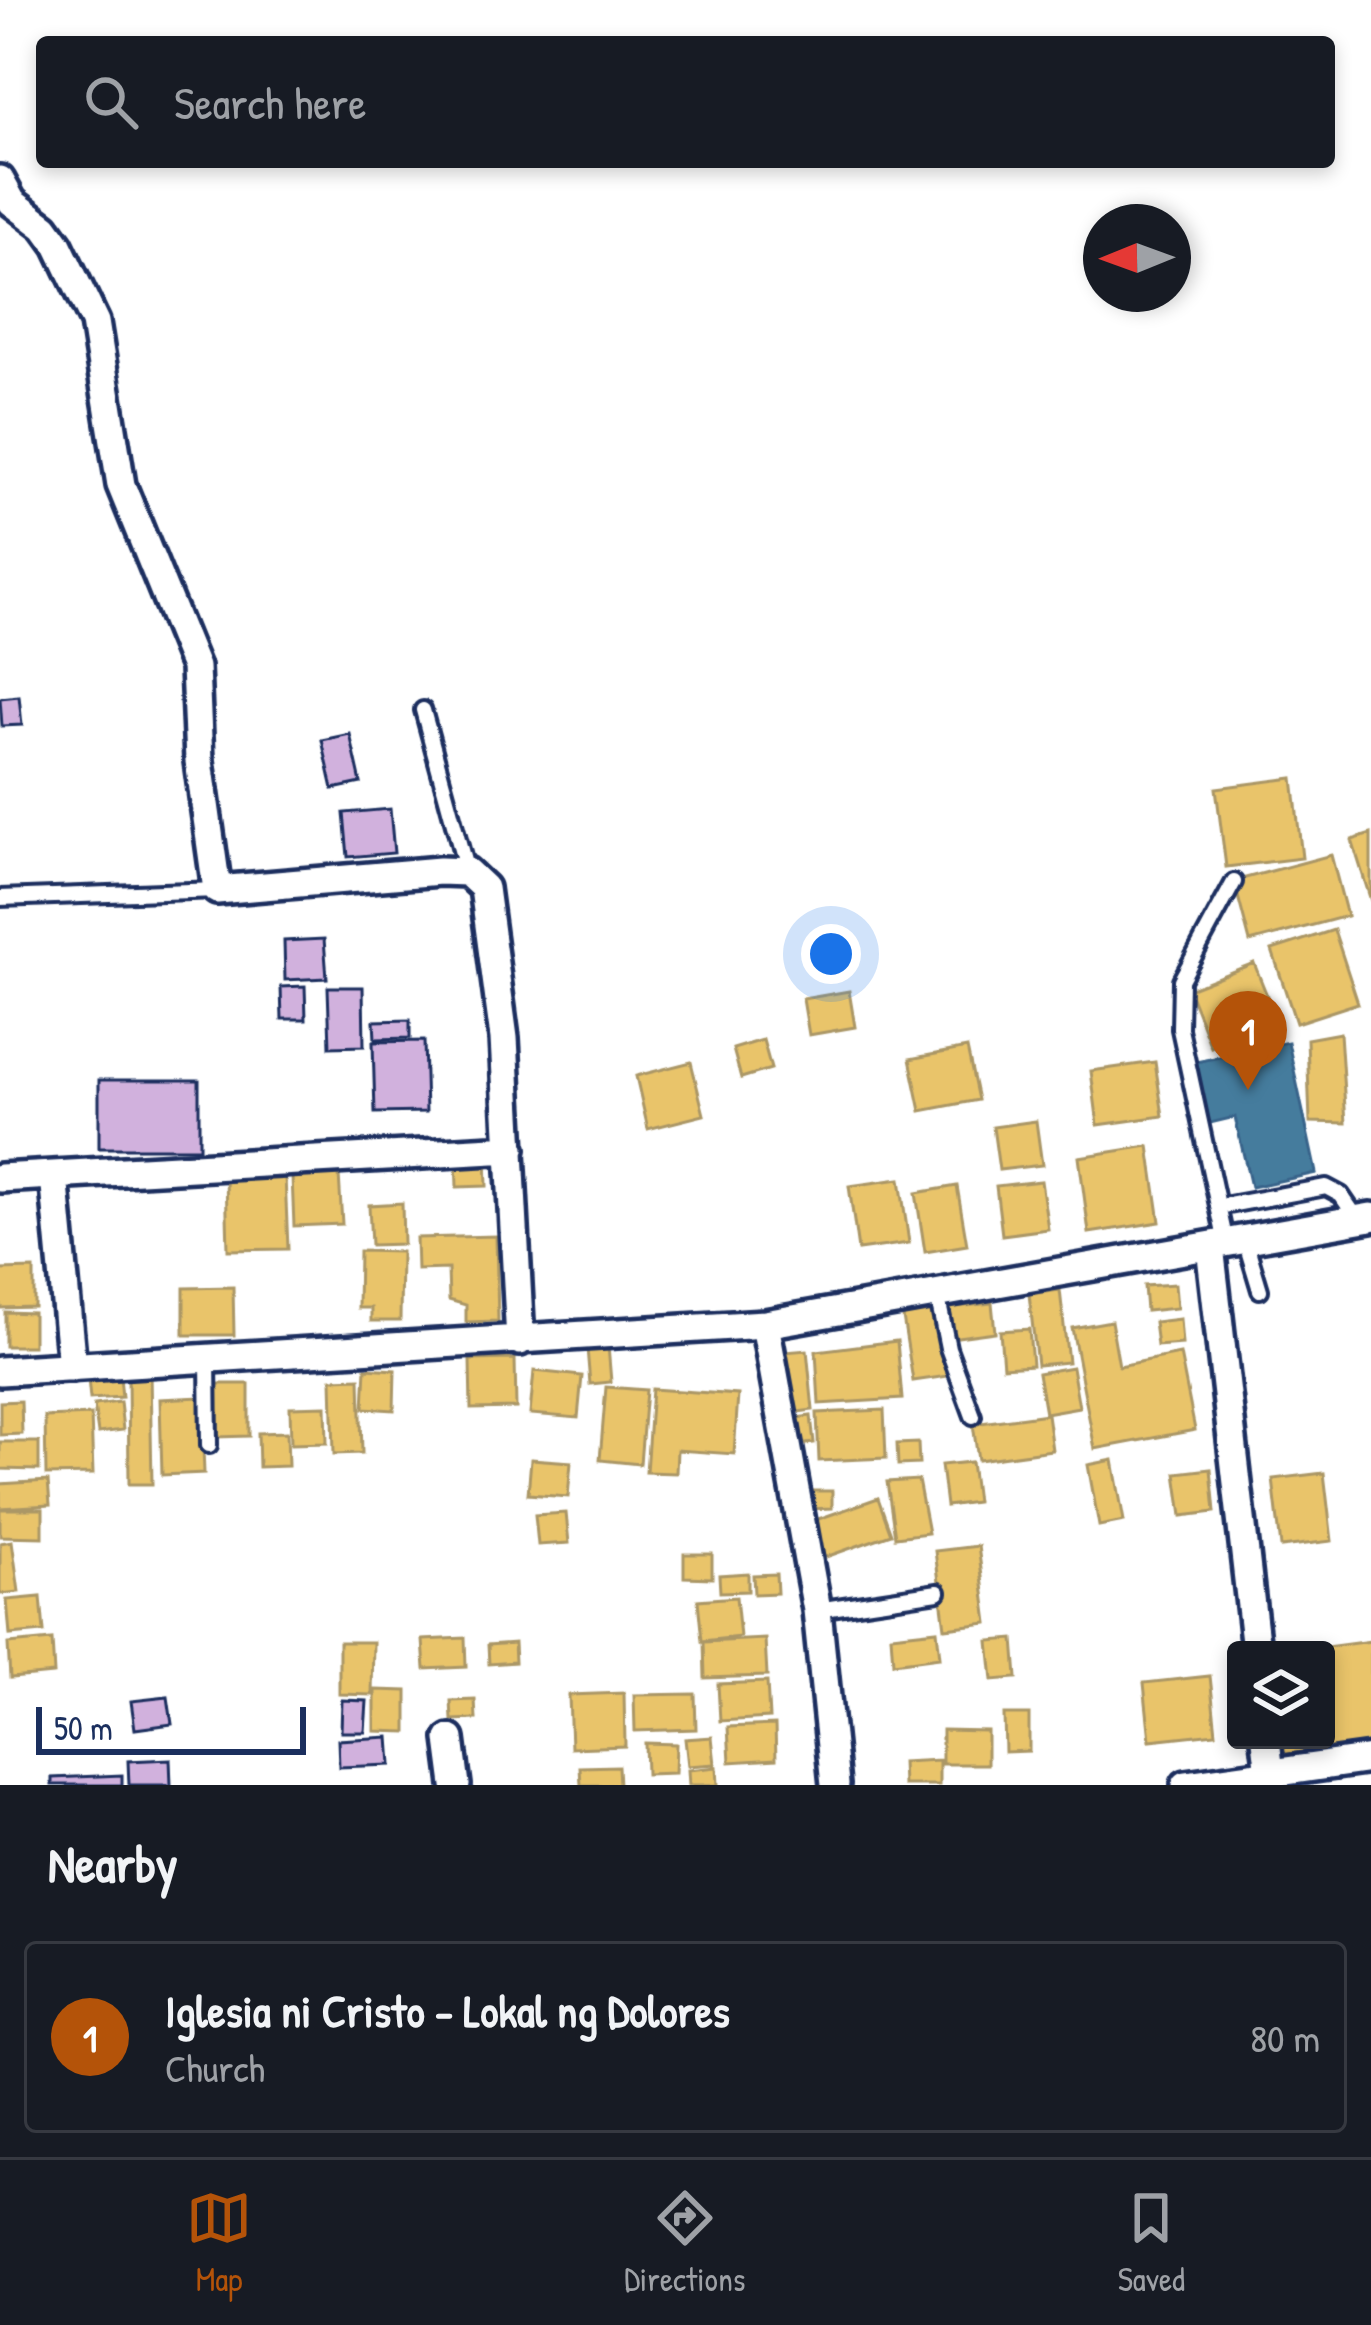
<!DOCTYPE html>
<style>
body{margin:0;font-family:"Patrick Hand",sans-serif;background:#20242c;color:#f1f3f6}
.controls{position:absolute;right:36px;bottom:36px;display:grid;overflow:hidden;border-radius:12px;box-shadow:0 6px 18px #0003}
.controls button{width:108px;height:108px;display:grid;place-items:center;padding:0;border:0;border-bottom:3px solid #363941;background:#171b24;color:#f1f3f6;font:60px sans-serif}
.compass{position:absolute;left:1083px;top:204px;width:108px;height:108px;border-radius:50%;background:#171b24;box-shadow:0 6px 18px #0003;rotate:269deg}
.scale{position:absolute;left:36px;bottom:30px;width:270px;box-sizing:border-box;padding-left:12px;border:6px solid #1b2f5e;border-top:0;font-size:33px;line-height:42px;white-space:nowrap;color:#1b2f5e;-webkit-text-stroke:9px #fff;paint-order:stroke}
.you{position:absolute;left:831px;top:954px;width:42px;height:42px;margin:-30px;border:9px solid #fff;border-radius:50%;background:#1a73e8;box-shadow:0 0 0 18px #1a73e833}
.badge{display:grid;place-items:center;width:78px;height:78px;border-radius:50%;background:#b45309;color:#fff;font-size:39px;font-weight:700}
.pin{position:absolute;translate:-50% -99px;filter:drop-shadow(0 3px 6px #0008)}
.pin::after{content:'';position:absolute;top:63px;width:42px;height:36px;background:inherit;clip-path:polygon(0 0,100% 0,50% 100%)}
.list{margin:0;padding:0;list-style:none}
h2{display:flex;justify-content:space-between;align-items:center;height:156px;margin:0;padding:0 48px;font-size:51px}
h2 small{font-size:39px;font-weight:400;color:#9ea1a6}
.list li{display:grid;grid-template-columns:78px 1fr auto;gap:36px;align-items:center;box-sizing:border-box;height:192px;margin:0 24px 24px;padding:0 24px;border:3px solid #363941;border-radius:12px}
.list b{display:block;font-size:45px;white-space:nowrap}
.list p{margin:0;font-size:39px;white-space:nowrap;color:#9ea1a6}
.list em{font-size:39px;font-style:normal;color:#9ea1a6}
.icon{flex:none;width:66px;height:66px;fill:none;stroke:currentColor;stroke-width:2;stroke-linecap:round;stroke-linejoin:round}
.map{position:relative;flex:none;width:1371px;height:1785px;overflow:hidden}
.search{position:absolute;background:#171b24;box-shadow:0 6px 18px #0003;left:36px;right:36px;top:36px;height:132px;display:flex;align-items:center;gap:30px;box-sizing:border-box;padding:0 42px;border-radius:12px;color:#9ea1a6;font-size:45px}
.sheet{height:372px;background:#171b24}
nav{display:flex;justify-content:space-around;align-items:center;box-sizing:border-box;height:168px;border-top:3px solid #363941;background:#171b24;font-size:33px;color:#9ea1a6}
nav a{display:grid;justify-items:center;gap:6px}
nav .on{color:#b45309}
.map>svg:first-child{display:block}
.homes{fill:#e9c46a;stroke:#ab9766;stroke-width:3}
.public{fill:#457b9d;stroke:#38648a;stroke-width:3}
.building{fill:#d1b1dd;stroke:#1b2f5e;stroke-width:3}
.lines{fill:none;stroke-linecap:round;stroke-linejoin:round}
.service-casing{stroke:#1b2f5e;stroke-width:22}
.minor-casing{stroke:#1b2f5e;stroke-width:36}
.service{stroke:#fff;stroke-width:14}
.minor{stroke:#fff;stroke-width:27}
</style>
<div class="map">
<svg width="1371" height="1785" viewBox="0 0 1371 1785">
<rect width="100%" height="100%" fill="#fff"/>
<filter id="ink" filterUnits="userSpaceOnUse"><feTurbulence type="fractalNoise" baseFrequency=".00833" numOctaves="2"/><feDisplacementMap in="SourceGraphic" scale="24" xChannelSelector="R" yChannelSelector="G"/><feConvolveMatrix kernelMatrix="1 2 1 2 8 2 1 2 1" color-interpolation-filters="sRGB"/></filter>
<g filter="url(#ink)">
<path class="homes" d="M1293 778 1302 858 1226 867 1216 788Z
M1371 834V901L1352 840Z
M1331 855 1347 916 1250 942 1234 881Z
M1334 930 1358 1003 1296 1023 1272 950Z
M1254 963 1277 1021 1211 1047 1188 989Z
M849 991 855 1027 809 1035 803 999Z
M1340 1033 1346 1123 1310 1122 1307 1039Z
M763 1040 771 1069 741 1078 733 1049Z
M967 1048 978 1100 921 1111 910 1059Z
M691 1062 704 1115 648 1129 636 1076Z
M1155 1062 1163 1116 1098 1125 1091 1071Z
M1036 1121 1042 1165 999 1170 993 1127Z
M1149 1146 1160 1222 1089 1233 1079 1157Z
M486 1156 487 1186 457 1187 456 1157Z
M339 1174 342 1224 294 1226 292 1176Z
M285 1176 288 1249 228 1250 226 1178Z
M900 1179 909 1243 858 1250 849 1186Z
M1041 1181 1048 1229 1002 1235 996 1186Z
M957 1186 967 1245 925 1252 916 1193Z
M402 1203 403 1244 371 1245 369 1205Z
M496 1236 498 1321 466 1322V1305L449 1300 448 1269 417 1270 416 1238Z
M359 1251 401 1252 400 1321H371V1308H358Z
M34 1269V1307L0 1308V1270Z
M1175 1284 1177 1308 1146 1311 1144 1286Z
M233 1287 234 1335H184V1288Z
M1060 1290 1068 1362 1037 1365 1029 1294Z
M992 1303 995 1332 950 1338 946 1308Z
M937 1305 948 1376 913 1381 902 1311Z
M5 1312 33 1313V1346H5Z
M1180 1319 1182 1344 1157 1346 1154 1322Z
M1111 1321 1119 1366 1180 1354 1195 1430 1095 1449 1072 1328Z
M1029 1329 1032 1365 1003 1367 1000 1331Z
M897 1341 902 1399 819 1404 816 1351Z
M608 1346 611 1382 590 1384 587 1348Z
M807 1350 813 1410 790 1413 784 1352Z
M515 1359 516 1408 471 1409 470 1360Z
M1072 1367 1079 1407 1045 1413 1038 1373Z
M366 1368 395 1370 394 1410 364 1408Z
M128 1371H150L152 1484H129Z
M534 1371 582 1376 578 1418 530 1414Z
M120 1377 122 1397 90 1399 88 1379Z
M360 1378 362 1453 334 1454 332 1379Z
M215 1384H249V1436L216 1437Z
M606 1387 646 1390 640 1464 600 1460Z
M652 1389 738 1395 734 1454 677 1450 676 1473 646 1472Z
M201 1397 204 1473 162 1475 160 1399Z
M21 1401 22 1434 0 1435V1402Z
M120 1402 123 1430 98 1433 94 1405Z
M326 1406 327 1443 291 1444 290 1407Z
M884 1410 886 1458 819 1461 817 1413Z
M1047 1414 1052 1450 978 1460 973 1424Z
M91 1415 93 1474 46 1475 45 1417Z
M811 1416 814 1443 798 1445 796 1418Z
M287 1432 288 1466 259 1467 258 1433Z
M0 1442H39V1470L0 1469Z
M918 1443 919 1464 898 1465 897 1444Z
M531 1459 571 1462 568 1497 528 1494Z
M1113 1460 1124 1521 1099 1526 1088 1465Z
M971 1462 976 1502 946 1506 941 1465Z
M1211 1469 1215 1512 1182 1516 1176 1473Z
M1324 1473 1332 1541 1281 1547 1273 1479Z
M918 1480 928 1533 895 1537 887 1482Z
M48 1481 50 1505 0 1508V1484Z
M806 1491H832V1508L807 1509Z
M878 1498 891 1534 820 1559 807 1523Z
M0 1509H43V1537L0 1536Z
M566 1513 569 1543 538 1545 535 1515Z
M12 1541 19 1592 0 1594V1543Z
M978 1546 988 1623 945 1628 935 1551Z
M684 1554H712V1578L684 1577Z
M748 1573V1591L720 1592 719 1575Z
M776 1574 777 1593 754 1594 753 1575Z
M41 1597 44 1632 10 1635 7 1600Z
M736 1597 740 1637 702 1641 698 1600Z
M937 1630 940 1657 893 1663 891 1635Z
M465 1638 466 1667 425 1669 423 1640Z
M765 1639 767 1676 705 1678 704 1642Z
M1014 1639 1017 1678 993 1680 989 1641Z
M52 1640 54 1674 10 1678 8 1644Z
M1371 1641V1748L1281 1761 1278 1740H1326V1650H1304Z
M339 1642H373L372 1695 339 1694Z
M514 1643 515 1662 489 1664 488 1645Z
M1210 1676 1216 1733 1150 1740 1144 1683Z
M767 1682 769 1718 720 1721 718 1684Z
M375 1690 407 1691V1732L375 1731Z
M624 1693 625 1746 571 1748 569 1695Z
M695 1694 696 1729 635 1731 634 1695Z
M475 1700 476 1719 452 1720 451 1701Z
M1004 1715H1029V1751L1005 1752Z
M775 1725 776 1759 730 1762 728 1727Z
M942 1730 987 1731V1764H942Z
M712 1737 715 1764 688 1766 685 1739Z
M645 1743 676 1744 675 1773 646 1774Z
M939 1760V1785H903L902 1762Z
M618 1766 619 1785H581L580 1767Z
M717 1767 718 1785H689L688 1770Z"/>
<path class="public" d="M1288 1042 1316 1173 1251 1187 1235 1117 1206 1124 1192 1063Z"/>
<path class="building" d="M19 696 22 725 2 726 0 698Z
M350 734 361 783 333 789 322 740Z
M390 809 394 853 348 857 344 813Z
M324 939 327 978 285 980 284 941Z
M305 986 306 1019H282L281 987Z
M328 987H363L364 1046 330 1047Z
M410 1020V1038L375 1039 374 1021Z
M424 1041 426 1112 375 1113 373 1042Z
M99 1080H199V1148H99Z
M168 1697 172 1724 135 1729 131 1701Z
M342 1700 367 1701 365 1732H341Z
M389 1737 391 1765 339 1767 338 1740Z
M170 1759 171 1785H129L128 1761Z
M122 1775V1785H52V1778Z"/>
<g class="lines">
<g class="service-casing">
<path id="service" d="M423 710 467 872
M0 898 217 890
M1218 1207 1326 1187 1341 1195 1358 1220
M1245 1240 1260 1290
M1226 1243 1180 1029 1181 980 1234 882
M937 1294 948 1348 973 1416
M208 1359 209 1445
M817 1610 938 1592"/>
</g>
<g class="minor-casing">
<path id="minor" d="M0 180 12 202 45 227 58 245 95 322 121 485 195 667 199 761 217 890 440 871 467 872 484 888 504 1038 520 1341
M54 1175 72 1367
M0 1178 511 1149
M1210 1246 1256 1650
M765 1324 817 1610 835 1785
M0 1371 765 1324 1371 1217
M450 1739 456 1785
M1266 1740 1270 1773
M1186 1785 1371 1759"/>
</g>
<use href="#service" class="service"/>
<use href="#minor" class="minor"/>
</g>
</g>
</svg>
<div class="controls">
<button><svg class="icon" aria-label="layers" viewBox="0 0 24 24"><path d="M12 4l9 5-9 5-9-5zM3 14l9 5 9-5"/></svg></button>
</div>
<svg class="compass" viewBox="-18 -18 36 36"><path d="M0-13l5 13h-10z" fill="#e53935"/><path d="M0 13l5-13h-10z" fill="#9ea1a6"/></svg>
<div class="scale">50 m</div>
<div class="you"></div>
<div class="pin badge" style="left:1248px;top:1090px">1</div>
<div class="search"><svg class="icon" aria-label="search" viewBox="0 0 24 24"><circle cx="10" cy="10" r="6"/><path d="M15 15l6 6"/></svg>Search here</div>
</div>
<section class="sheet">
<h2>Nearby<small></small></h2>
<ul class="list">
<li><span class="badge">1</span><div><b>Iglesia ni Cristo - Lokal ng Dolores</b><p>Church</p></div><em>80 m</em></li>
</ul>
</section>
<nav>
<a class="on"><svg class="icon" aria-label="map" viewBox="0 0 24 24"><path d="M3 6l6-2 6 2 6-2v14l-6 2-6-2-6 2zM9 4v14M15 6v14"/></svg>Map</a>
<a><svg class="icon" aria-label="directions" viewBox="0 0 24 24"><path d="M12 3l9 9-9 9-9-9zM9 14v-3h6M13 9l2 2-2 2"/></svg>Directions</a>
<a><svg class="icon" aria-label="saved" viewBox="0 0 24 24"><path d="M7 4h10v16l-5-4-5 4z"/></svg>Saved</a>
</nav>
